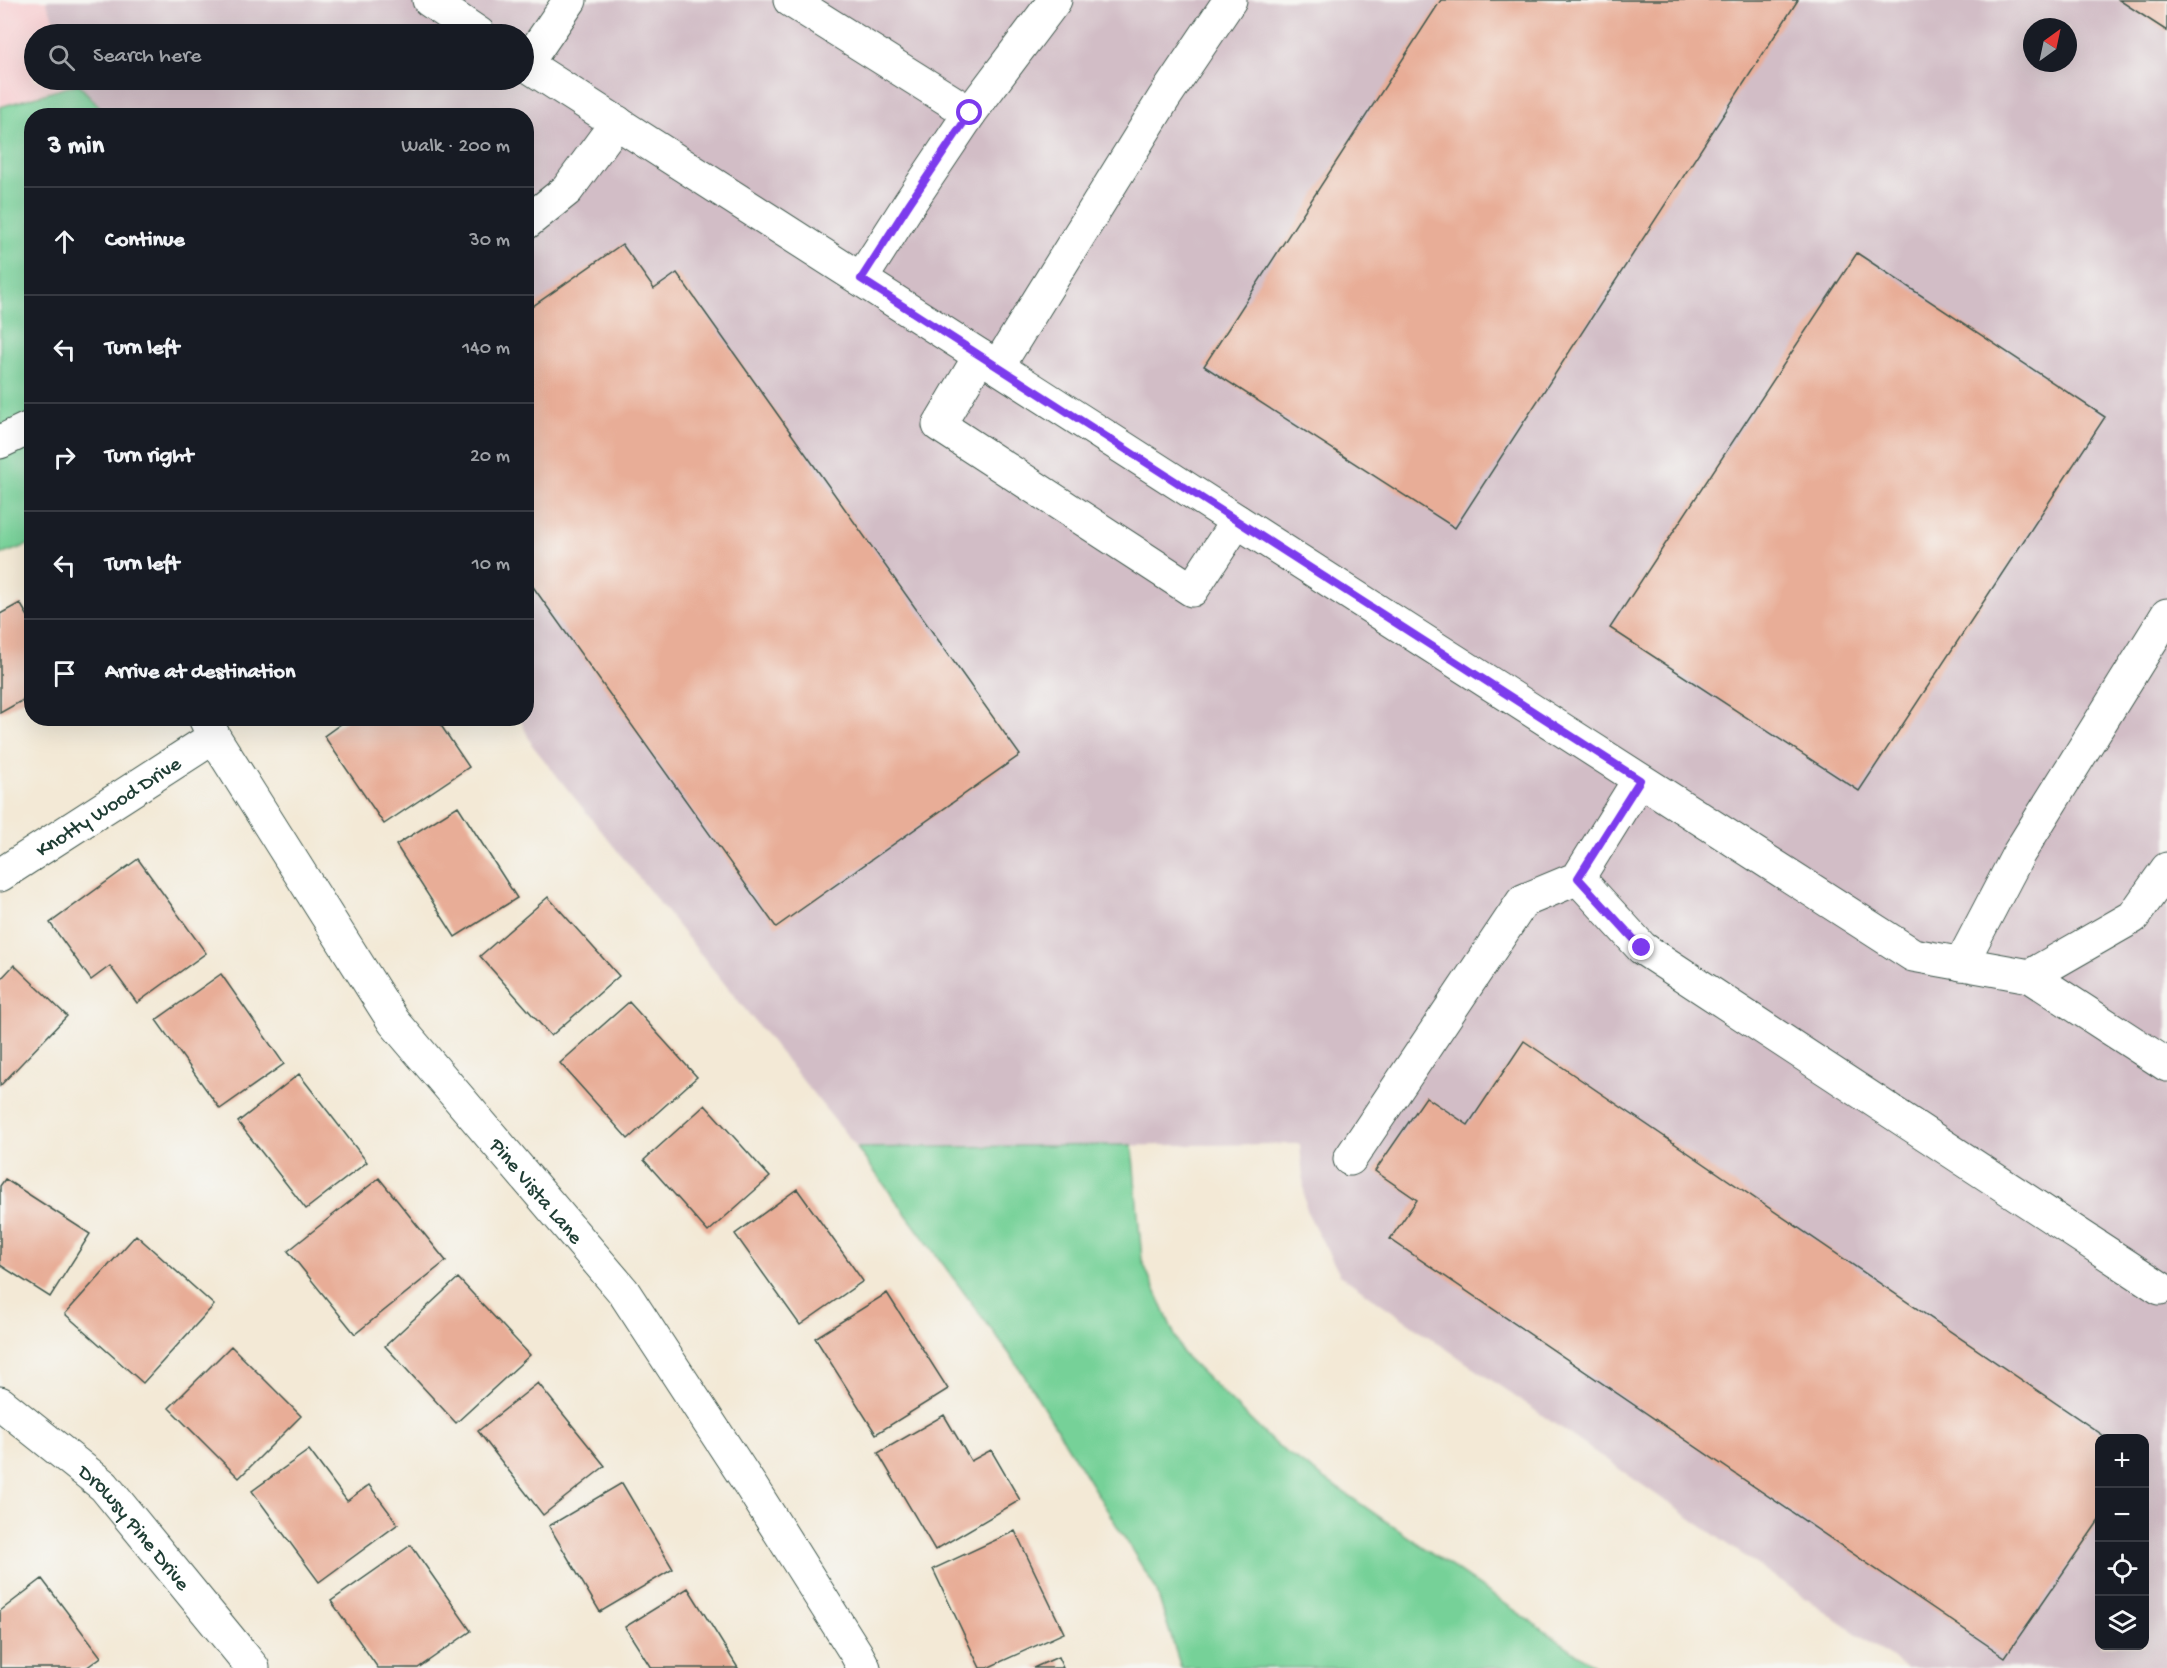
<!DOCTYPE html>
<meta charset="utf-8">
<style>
body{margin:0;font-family:"Gochi Hand",sans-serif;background:#20242c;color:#f1f3f6}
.controls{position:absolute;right:18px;bottom:18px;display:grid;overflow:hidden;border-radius:12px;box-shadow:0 6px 24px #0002}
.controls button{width:54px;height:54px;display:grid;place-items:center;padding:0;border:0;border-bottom:2px solid #363941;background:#171b24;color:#f1f3f6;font:30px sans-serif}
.compass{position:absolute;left:2023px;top:18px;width:54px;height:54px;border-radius:50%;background:#171b24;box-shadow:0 6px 24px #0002;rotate:33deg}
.stop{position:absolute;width:18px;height:18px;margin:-14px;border:4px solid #7c3aed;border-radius:50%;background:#fff}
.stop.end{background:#7c3aed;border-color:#fff;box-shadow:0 2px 6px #0008}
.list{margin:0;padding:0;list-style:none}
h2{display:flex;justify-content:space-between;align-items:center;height:78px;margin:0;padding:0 24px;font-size:26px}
h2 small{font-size:20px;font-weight:400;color:#9ea1a6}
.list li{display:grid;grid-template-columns:39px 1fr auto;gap:18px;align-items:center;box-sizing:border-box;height:108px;padding:0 24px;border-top:2px solid #363941}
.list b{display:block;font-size:22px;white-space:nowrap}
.list em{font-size:20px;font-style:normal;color:#9ea1a6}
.icon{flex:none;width:33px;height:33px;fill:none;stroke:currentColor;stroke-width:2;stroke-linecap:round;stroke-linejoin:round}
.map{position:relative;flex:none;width:2167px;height:1668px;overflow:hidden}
.search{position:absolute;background:#171b24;box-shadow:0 6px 24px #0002;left:24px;top:24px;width:510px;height:66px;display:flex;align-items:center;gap:15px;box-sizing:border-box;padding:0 21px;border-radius:33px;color:#9ea1a6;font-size:22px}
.panel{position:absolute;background:#171b24;box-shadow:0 6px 24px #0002;left:24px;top:108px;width:510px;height:618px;border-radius:24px}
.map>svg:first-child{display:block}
.built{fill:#f7cfd2}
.industrial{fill:#d2bdc6;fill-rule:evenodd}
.green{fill:#76d198;stroke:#4a8766;stroke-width:1.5}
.building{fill:#e8ad97}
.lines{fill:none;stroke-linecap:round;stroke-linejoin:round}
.minor-casing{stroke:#3f574c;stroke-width:35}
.minor{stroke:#fff;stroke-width:33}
.route{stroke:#7c3aed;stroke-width:8}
.labels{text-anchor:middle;stroke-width:6;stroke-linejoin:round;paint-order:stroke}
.street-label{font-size:21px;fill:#1f3d34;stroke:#f6f6f2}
</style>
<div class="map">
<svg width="2167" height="1668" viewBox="0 0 2167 1668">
<rect width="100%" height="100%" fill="#f6f6f2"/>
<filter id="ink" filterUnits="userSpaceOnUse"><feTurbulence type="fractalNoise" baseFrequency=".0167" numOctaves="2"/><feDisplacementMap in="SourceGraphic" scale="12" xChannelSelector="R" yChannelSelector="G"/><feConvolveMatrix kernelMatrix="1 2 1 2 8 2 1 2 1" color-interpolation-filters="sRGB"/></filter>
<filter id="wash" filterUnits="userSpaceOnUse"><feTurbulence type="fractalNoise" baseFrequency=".008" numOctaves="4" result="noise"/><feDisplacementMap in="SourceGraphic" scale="24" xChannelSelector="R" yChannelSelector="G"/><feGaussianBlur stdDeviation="1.35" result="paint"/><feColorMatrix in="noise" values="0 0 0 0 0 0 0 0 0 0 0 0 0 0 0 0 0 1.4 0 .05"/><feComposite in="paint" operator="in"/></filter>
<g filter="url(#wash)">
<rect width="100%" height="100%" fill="#f3e9d6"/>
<path class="built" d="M0 0H46L59 34H34V80H76L78 84 0 107Z"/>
<path class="industrial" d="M46 0H2167V1668H1906L1340 1275 1306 1210 1300 1144 857 1148 532 745 520 719 526 718V116L107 115 78 84 76 80H524V34H59ZM2032 27H2068V63H2032ZM2100 1438H2144V1646H2100Z"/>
<path class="green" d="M78 84 107 115 32 116 31 544 0 555V107Z
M1132 1145 1142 1260 1183 1354 1277 1446 1598 1668H1181L1156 1589 1017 1364 857 1148Z"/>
<g id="blocks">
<path class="building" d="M1441 0H1798L1455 528 1204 366Z
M2119 0H2167V31Z
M622 244 654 289 677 273 1020 755 776 927 526 577V311Z
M1857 253 2105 417 1859 791 1610 628Z
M20 603 32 623V695L0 713V614Z
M349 718H436L469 767 384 824 324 736Z
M458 806 517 898 455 937 396 845Z
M138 859 206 953 137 1003 110 966 91 980 50 923Z
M548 897 619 976 551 1036 480 956Z
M14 965 67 1016 0 1086V980Z
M221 974 284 1064 220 1109 156 1020Z
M629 1002 697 1077 628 1139 560 1063Z
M1524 1041 2107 1438H2100V1519L2005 1657 1390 1239 1417 1200 1375 1171 1426 1097 1468 1125Z
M299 1074 367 1162 306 1209 238 1122Z
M705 1105 770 1177 708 1232 644 1160Z
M379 1178 446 1261 355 1334 288 1251Z
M5 1179 90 1234 50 1297 0 1265V1186Z
M797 1189 863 1281 800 1325 735 1234Z
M136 1235 214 1305 143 1383 65 1314Z
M458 1278 530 1355 456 1423 385 1346Z
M887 1293 948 1389 876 1434 815 1338Z
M231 1346 301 1416 239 1478 169 1408Z
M538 1383 605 1466 543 1515 478 1431Z
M944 1415 971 1461 991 1450 1020 1500 935 1550 878 1453Z
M309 1450 347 1501 369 1485 398 1524 319 1582 252 1491Z
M622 1483 673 1569 600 1612 549 1526Z
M1015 1531 1064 1633 987 1668H980L933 1569Z
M411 1545 471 1631 418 1668H378L331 1601Z
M42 1579 101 1657 86 1668H0V1611Z
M688 1588 738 1668H651L625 1627Z
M1058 1657 1063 1668H1033Z"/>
</g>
</g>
<g filter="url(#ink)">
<use href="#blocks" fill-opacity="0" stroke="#3f574c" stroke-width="1.5"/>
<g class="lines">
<g class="minor-casing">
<g id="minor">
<path d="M429 0 479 34"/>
<path d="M790 0 970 113 909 204 861 279"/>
<path d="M524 63 1913 955 2030 976 2133 917 2167 869"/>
<path d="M526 64 570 0"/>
<path d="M970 113 1055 0"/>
<path d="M526 223 567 190 617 122"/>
<path d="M980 356 939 425 1192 590 1237 521"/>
<path d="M998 366 1164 98 1230 0"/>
<path d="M0 442 27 429 32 430"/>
<path id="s1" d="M205 718 214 737 394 1022 623 1291 752 1488 856 1653 864 1668"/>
<path id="s2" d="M0 875 214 737"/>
<path d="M1578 878 1642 948 2160 1288"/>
<path d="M1961 964 2019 853 2167 615"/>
<path d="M2030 976 2167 1065"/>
<path d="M1350 1159 1523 901 1578 878 1639 780"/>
<path id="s3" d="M0 1403 104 1486 253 1668"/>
</g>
</g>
<use href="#minor" class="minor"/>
</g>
</g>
<g class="lines" filter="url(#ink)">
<path class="route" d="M970 113 909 204 861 279 1640 780 1578 878 1642 948"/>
</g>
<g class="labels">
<g class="street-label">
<text dy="7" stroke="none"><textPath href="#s2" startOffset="128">Knotty Wood Drive</textPath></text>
<text dy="7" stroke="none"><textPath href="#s1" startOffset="579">Pine Vista Lane</textPath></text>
<text dy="7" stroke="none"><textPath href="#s3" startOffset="184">Drowsy Pine Drive</textPath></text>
</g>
</g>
</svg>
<div class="controls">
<button>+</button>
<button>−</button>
<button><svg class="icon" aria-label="locate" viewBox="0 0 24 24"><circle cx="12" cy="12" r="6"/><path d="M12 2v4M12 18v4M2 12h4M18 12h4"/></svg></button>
<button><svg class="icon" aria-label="layers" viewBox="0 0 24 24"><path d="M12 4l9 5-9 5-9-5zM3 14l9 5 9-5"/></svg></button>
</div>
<svg class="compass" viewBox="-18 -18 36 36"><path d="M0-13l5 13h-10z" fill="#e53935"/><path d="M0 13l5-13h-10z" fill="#9ea1a6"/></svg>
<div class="stop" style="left:970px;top:113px"></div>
<div class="stop end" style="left:1642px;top:948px"></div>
<div class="search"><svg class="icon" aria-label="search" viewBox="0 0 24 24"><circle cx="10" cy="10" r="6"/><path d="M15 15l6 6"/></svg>Search here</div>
<section class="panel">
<h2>3 min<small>Walk · 200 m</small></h2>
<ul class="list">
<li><svg class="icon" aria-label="ahead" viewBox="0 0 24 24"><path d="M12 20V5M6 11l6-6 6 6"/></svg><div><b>Continue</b></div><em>30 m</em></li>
<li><svg class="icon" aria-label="left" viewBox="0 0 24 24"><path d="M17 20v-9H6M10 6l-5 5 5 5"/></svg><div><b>Turn left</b></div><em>140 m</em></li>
<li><svg class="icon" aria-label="right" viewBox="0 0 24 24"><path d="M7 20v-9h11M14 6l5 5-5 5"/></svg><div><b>Turn right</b></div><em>20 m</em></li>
<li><svg class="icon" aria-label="left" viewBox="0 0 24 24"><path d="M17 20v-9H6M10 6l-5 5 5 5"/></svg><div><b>Turn left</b></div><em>10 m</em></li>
<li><svg class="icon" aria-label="arrive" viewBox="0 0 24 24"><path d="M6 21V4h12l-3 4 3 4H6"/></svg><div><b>Arrive at destination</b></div></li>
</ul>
</section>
</div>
